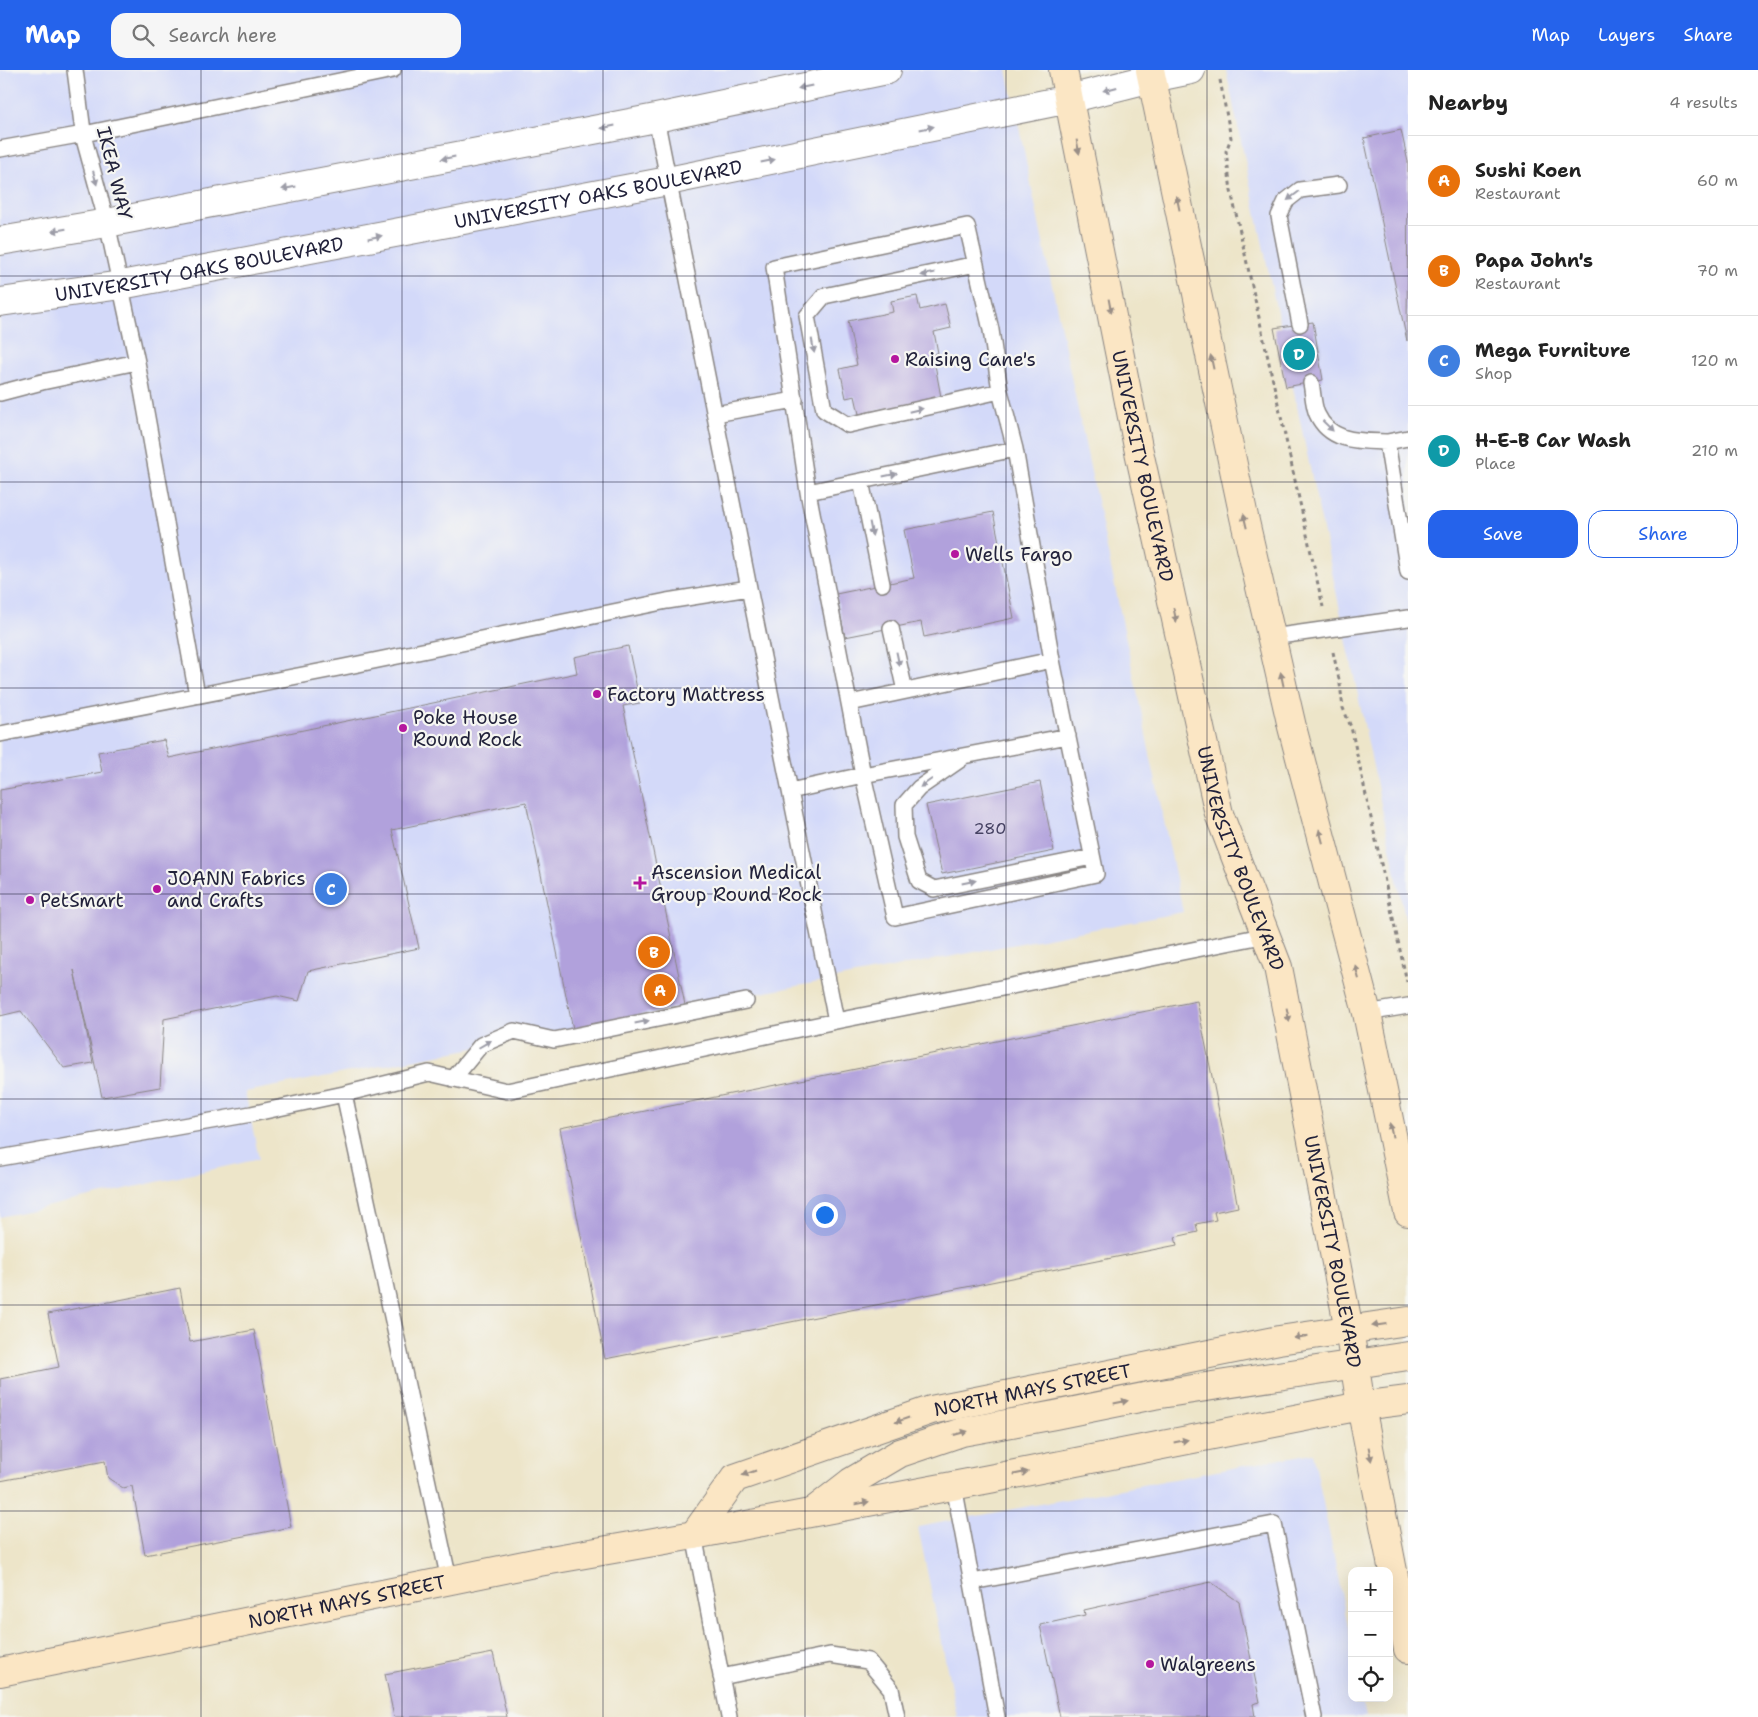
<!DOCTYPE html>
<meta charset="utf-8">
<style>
body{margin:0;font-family:"Shantell Sans",sans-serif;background:#f6f6f6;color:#222}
.controls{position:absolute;right:15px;bottom:15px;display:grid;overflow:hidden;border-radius:10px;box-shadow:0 5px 20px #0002}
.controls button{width:45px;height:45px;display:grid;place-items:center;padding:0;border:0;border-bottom:1px solid #e0e0e0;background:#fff;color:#222;font:25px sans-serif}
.you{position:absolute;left:824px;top:1144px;width:18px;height:18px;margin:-12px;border:4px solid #fff;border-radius:50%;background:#1a73e8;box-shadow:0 0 0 8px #1a73e833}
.badge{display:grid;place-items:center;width:32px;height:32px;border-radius:50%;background:#2563eb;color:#fff;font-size:16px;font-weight:700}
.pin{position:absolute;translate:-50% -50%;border:2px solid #fff;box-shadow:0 1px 5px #0006}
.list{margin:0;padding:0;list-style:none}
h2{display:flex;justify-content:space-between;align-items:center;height:65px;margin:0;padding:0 20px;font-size:21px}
h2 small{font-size:16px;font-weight:400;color:#767676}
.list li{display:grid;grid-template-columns:32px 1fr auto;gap:15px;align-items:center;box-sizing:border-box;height:90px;padding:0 20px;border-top:1px solid #e0e0e0}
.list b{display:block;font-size:19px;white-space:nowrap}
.list p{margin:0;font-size:16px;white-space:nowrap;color:#767676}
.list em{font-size:16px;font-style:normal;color:#767676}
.actions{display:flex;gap:10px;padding:15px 20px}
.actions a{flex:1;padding:11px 0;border:1px solid #2563eb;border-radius:15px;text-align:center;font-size:18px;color:#2563eb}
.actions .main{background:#2563eb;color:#fff}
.icon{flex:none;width:28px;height:28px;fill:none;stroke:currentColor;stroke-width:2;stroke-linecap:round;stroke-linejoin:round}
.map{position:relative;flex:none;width:1408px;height:1647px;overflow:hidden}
header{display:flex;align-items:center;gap:30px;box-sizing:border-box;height:70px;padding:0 25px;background:#2563eb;color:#fff}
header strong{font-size:24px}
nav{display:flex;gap:28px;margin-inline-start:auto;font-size:18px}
.search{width:350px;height:45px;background:#f6f6f6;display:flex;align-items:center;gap:12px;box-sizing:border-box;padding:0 18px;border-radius:15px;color:#767676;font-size:19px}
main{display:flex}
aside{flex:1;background:#fff}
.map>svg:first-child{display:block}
.built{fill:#d3d9f9}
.building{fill:#b1a1dc}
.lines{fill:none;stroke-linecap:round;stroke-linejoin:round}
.lane-casing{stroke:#888482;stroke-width:18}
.street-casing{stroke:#888482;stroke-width:30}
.secondary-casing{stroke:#888482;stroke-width:30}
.path{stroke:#888482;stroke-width:3;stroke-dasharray:4 4;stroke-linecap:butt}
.lane{stroke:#fff;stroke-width:15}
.street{stroke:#fff;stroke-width:28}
.secondary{stroke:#fbe6c4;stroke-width:28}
.oneway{fill:#9c9ca7}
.oneway2{fill:#998e86}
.grid{fill:none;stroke:#22223b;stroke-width:1;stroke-opacity:0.55}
.poi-dot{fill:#b5179e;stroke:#f6f6f2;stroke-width:2}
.labels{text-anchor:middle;stroke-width:4.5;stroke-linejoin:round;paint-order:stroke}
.number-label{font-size:16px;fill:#464263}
.street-label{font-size:19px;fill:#22223b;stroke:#f6f6f2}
.poi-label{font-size:19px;fill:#22223b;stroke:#f6f6f2;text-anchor:start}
</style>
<header>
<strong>Map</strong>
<div class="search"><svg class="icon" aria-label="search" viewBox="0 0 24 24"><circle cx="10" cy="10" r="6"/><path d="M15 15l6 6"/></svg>Search here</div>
<nav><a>Map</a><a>Layers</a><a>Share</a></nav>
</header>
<main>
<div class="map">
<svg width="1408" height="1647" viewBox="0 0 1408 1647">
<rect width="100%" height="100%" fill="#f6f6f2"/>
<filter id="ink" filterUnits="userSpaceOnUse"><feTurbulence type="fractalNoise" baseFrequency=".02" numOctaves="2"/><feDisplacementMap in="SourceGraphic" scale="10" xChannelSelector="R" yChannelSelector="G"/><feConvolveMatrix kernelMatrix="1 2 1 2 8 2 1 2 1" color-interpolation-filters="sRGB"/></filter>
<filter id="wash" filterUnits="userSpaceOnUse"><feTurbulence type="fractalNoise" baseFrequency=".0096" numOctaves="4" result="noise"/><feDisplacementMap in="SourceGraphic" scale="20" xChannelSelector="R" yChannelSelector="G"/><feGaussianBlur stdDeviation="1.12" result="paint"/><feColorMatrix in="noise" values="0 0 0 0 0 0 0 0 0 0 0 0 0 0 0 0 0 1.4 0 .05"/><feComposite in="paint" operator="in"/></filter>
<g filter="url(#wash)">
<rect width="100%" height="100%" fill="#ede5c9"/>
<path class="built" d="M0 0H1007L1183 842 245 1022 259 1089 0 1147Z
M1226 0H1408V862Z
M1313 1383 1352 1576V1628H1362L1366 1647H957L918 1457Z"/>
<g id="blocks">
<path class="building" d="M1401 60 1408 92 1407 271 1364 68Z
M917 226 920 240 945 234 951 258 934 262 938 283 933 284 941 327 859 344 855 326 846 328 840 299 857 295 848 251 893 242 891 231Z
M1313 252 1323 310 1286 317 1274 258Z
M993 442 1014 548 924 567 921 552 845 567 836 524 914 508 904 460Z
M628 576 640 633 623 636 685 935 573 959 526 732 392 760 419 878 308 901 299 931 277 926 164 949 160 1017 102 1027 74 900 93 993 64 998 21 941 0 946V720L102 702 98 682 164 670 169 688 577 603 574 587Z
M1040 712 1054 781 942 804 926 735Z
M1197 931 1238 1137 1214 1142 1216 1150 1196 1154 1198 1162 1175 1167 1177 1175 605 1289 560 1058Z
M180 1218 190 1272 254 1260 291 1457 145 1485 132 1416 123 1418 108 1408 105 1391 0 1411V1309L59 1297 48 1244Z
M1211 1512 1239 1532 1260 1632 1253 1634 1255 1647H1060L1040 1555 1085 1545 1084 1540Z
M493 1583 507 1647H394L385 1604Z"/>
</g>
</g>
<g filter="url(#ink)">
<use href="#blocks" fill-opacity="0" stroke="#888482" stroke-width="1"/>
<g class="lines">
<g class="lane-casing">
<path id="lane" d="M75 0 84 69 107 153 137 292 197 625
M0 79 84 64 393 0
M967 156 991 260 1000 321 1015 379 1052 590 1096 804 895 847 863 705 808 422 774 197Z
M976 194 824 226 807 246 824 340 848 355 1000 321
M1300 254 1279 146 1286 131 1300 120 1339 115
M1311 313C1313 322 1313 335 1317 344 1330 373 1361 371 1387 372
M0 323 42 312 137 292
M715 344 795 330
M1408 368 1387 372 1408 502
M861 411 882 514
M808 422 1015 379
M749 518 790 721 863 705 1068 666
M891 558 905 621
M1272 567 1408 548
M850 633 1052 590
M0 664 344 597 667 531 749 518 656 48
M961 689 919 718 904 735 905 767 919 811 934 819 1092 787
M790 721 836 951
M1367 943 1408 936
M453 1009 481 975 514 961 554 970 746 931
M344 1024 449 1510
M0 1088 251 1044 344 1024 429 1003 507 1021 836 951 1267 865
M954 1416 997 1647
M694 1465 729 1647
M972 1512 1274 1454 1314 1647
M721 1607 830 1585 868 1591 891 1619 897 1647"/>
</g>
<g class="street-casing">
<g id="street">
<path d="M0 171 107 153 656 48 887 0"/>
<path id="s1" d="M0 232 121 215 668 111 1069 29 1152 8 1191 0"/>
</g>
</g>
<g class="secondary-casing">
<g id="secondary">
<path id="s2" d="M1063 0 1138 377 1219 744 1278 897 1349 1259 1361 1336 1408 1579"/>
<path d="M1150 0 1244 447 1292 657 1367 943 1408 1142"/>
<path d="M815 1440 851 1412 900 1383 962 1362 1055 1345 1154 1325 1408 1286"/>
<path id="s3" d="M694 1465 735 1408 931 1340 1279 1270 1408 1251"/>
<path id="s4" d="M0 1602 539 1492 694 1465 1005 1406 1361 1336 1408 1330"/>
</g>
</g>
<path class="path" d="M1220 10 1231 68 1226 81 1231 121 1323 537
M1333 582 1340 614 1343 638 1351 657 1407 912"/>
<use href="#lane" class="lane"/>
<use href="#street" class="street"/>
<use href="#secondary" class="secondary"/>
</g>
<defs><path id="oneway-solid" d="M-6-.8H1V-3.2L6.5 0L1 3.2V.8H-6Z" transform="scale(1.25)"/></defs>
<g class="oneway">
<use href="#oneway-solid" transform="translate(805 17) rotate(168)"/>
<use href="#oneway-solid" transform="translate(1110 19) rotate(165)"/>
<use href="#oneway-solid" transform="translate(608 57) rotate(169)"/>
<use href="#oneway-solid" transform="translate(927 58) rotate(-12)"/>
<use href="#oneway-solid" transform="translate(448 88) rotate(169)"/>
<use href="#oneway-solid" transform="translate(768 91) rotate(-12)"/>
<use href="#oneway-solid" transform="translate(95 108) rotate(75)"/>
<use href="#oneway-solid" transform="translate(289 118) rotate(169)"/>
<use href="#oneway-solid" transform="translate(1293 126) rotate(143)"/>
<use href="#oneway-solid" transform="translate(59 160) rotate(170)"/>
<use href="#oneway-solid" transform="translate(375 167) rotate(-11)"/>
<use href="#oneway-solid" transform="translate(928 204) rotate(168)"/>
<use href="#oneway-solid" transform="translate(813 276) rotate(80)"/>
<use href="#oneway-solid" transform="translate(916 340) rotate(-13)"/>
<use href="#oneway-solid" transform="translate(1328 356) rotate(44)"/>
<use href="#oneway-solid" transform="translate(890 405) rotate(-12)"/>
<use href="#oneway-solid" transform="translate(871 459) rotate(79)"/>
<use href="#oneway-solid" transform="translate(898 589) rotate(78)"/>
<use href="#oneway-solid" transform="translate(926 713) rotate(145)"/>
<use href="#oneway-solid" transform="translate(969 812) rotate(-12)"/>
<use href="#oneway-solid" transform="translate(642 952) rotate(-11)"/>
<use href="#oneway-solid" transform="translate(485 974) rotate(-30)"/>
</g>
<g class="oneway2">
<use href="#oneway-solid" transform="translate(1078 77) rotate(79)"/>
<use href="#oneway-solid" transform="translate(1178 133) rotate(-102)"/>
<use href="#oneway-solid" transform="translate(1110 236) rotate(79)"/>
<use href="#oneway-solid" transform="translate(1212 292) rotate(-102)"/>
<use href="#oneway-solid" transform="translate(1245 451) rotate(-103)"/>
<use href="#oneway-solid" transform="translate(1175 545) rotate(78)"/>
<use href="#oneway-solid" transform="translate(1282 609) rotate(-102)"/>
<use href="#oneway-solid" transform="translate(1321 766) rotate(-105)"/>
<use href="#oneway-solid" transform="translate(1357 902) rotate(-105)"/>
<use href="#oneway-solid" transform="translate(1288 945) rotate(79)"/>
<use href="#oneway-solid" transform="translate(1391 1060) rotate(-102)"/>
<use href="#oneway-solid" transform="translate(1379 1255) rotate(172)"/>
<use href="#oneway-solid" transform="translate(1301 1267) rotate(171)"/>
<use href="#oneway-solid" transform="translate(1121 1332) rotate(-11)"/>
<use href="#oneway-solid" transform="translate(902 1350) rotate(161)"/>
<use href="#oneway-solid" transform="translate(961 1363) rotate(-15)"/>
<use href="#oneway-solid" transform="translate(1181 1371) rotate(-11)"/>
<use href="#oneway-solid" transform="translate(1370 1384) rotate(79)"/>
<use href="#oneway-solid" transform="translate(749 1403) rotate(161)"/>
<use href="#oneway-solid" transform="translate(1021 1403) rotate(-11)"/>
<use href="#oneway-solid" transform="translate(862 1433) rotate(-11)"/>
</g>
</g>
<path class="grid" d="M201 0V1647M402 0V1647M603 0V1647M805 0V1647M1006 0V1647M1207 0V1647M0 206H1408M0 412H1408M0 618H1408M0 824H1408M0 1029H1408M0 1235H1408M0 1441H1408"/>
<g class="poi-dot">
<circle cx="895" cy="289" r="5"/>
<circle cx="955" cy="484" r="5"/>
<circle cx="597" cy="624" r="5"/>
<circle cx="403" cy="658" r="5"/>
<path d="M637.5 805.5h5v5h5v5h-5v5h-5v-5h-5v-5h5z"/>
<circle cx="157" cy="819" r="5"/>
<circle cx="30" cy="830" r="5"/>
<circle cx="1150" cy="1594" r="5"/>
</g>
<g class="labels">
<g class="number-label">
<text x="990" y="764">280</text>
</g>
<g class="street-label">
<text transform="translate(115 103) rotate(76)" y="7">IKEA WAY</text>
<text dy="7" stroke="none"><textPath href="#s1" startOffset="608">UNIVERSITY OAKS BOULEVARD</textPath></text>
<text dy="7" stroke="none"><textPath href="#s1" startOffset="202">UNIVERSITY OAKS BOULEVARD</textPath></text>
<text dy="7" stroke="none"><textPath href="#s2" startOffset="404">UNIVERSITY BOULEVARD</textPath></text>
<text dy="7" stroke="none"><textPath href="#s2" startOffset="809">UNIVERSITY BOULEVARD</textPath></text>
<text dy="7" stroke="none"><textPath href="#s2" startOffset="1214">UNIVERSITY BOULEVARD</textPath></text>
<text dy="7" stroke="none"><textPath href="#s3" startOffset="381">NORTH MAYS STREET</textPath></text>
<text dy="7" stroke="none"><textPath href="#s4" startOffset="354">NORTH MAYS STREET</textPath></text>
</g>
<g class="poi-label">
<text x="905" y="296">Raising Cane's</text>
<text x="965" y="491">Wells Fargo</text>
<text x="607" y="631">Factory Mattress</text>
<text x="413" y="654">Poke House<tspan x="413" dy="22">Round Rock</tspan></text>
<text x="651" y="809">Ascension Medical<tspan x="651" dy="22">Group Round Rock</tspan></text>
<text x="167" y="815">JOANN Fabrics<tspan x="167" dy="22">and Crafts</tspan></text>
<text x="40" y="837">PetSmart</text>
<text x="1160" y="1601">Walgreens</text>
</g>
</g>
</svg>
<div class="controls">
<button>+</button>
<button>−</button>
<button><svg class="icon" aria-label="locate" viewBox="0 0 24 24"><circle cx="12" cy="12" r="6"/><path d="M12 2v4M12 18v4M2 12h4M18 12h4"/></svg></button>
</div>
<div class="you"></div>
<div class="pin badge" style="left:660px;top:920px;background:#e8710a">A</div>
<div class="pin badge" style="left:654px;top:882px;background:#e8710a">B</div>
<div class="pin badge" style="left:331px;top:819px;background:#3f7fe0">C</div>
<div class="pin badge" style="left:1299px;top:284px;background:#0f9aa8">D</div>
</div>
<aside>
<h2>Nearby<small>4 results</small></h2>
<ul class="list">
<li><span class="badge" style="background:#e8710a">A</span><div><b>Sushi Koen</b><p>Restaurant</p></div><em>60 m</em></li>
<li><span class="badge" style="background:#e8710a">B</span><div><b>Papa John's</b><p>Restaurant</p></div><em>70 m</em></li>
<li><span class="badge" style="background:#3f7fe0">C</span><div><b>Mega Furniture</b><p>Shop</p></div><em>120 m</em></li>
<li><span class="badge" style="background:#0f9aa8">D</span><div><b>H-E-B Car Wash</b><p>Place</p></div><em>210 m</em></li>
</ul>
<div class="actions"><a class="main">Save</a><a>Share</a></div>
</aside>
</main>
